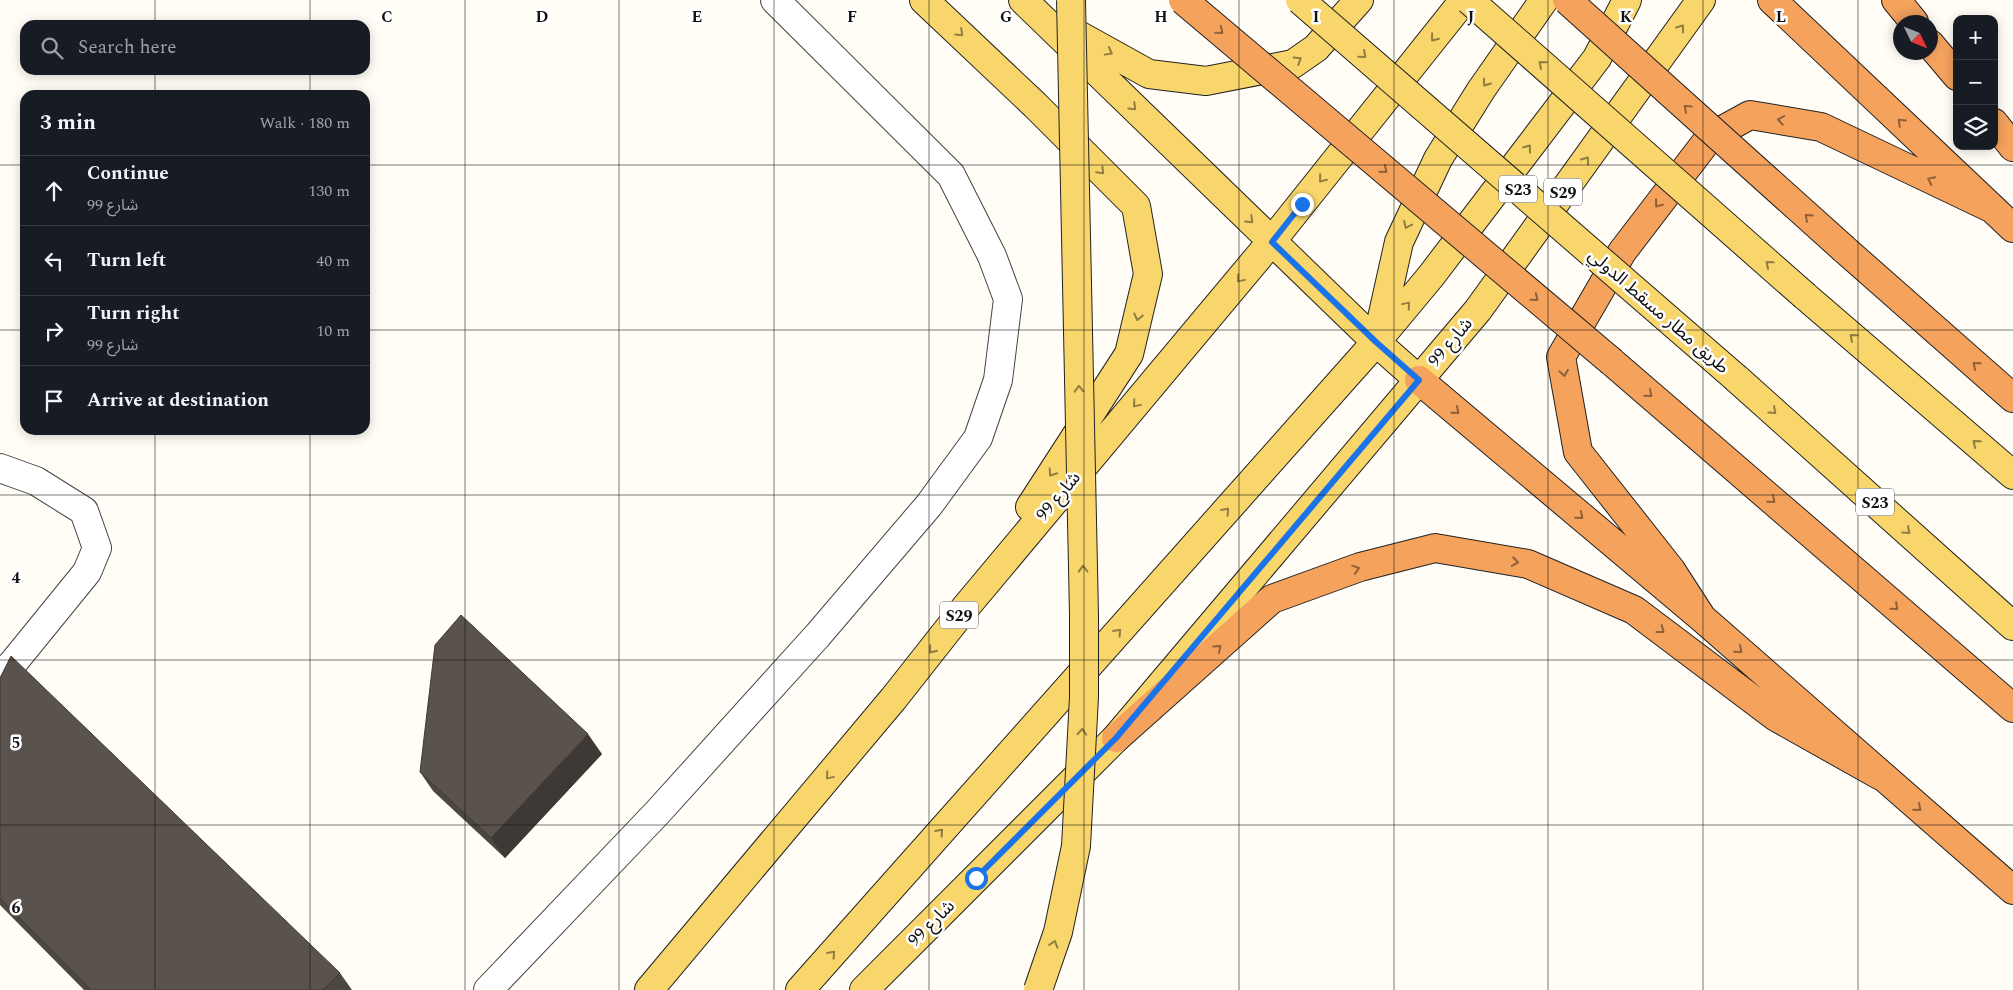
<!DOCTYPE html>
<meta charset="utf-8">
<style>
body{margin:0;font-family:Spectral,"Noto Sans Arabic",serif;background:#20242c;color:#f1f3f6}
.controls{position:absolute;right:15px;top:15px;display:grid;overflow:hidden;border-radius:10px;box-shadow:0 2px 12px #0003}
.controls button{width:45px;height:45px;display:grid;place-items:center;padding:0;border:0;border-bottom:1px solid #363941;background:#171b24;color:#f1f3f6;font:25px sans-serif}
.compass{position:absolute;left:1893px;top:15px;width:45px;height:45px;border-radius:50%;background:#171b24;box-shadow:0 2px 12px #0003;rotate:133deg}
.stop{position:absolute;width:15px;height:15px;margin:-11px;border:4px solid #1a73e8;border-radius:50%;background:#fff}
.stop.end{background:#1a73e8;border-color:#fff;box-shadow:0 1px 5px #0008}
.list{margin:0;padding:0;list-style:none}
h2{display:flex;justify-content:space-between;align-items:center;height:65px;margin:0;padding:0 20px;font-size:21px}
h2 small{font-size:16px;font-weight:400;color:#9ea1a6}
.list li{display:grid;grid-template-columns:32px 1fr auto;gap:15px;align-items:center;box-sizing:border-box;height:70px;padding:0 20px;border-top:1px solid #363941}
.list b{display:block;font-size:19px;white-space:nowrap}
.list p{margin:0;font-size:16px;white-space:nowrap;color:#9ea1a6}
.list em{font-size:16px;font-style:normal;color:#9ea1a6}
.icon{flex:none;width:28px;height:28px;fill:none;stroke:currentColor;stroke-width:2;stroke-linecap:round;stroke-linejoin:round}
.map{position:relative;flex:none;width:2013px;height:990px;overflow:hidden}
.search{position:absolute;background:#171b24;box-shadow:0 2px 12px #0003;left:20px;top:20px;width:350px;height:55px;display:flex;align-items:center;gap:12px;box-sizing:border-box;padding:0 18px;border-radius:15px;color:#9ea1a6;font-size:19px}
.panel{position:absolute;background:#171b24;box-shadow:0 2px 12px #0003;left:20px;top:90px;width:350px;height:345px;border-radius:15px}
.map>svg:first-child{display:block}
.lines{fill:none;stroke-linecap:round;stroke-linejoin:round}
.minor-casing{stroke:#444;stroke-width:30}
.major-casing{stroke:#222;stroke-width:30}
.highway-casing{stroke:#222;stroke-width:30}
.minor{stroke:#fff;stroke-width:28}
.major{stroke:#f9d66b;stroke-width:28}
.highway{stroke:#f5a25d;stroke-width:28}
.major-bridge-casing{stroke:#222;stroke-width:30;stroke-linecap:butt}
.highway-bridge-casing{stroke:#222;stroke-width:30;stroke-linecap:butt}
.major-bridge{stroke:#f9d66b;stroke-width:28}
.highway-bridge{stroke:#f5a25d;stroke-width:28}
.wall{fill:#4d4742}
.shaded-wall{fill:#3f3936}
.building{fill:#5a524d;stroke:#3f3936}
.oneway{stroke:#917d42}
.oneway2{stroke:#8e613b}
.route{stroke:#1a73e8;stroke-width:6}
.grid{fill:none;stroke:#111;stroke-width:1;stroke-opacity:0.55}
.labels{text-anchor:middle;stroke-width:5;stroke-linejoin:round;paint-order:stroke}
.shield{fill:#fff;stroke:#585858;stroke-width:1}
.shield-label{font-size:16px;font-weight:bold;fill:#111}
.street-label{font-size:18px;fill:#111;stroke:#fff}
.grid-label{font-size:16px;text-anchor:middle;font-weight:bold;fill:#111;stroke:#fff;stroke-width:5;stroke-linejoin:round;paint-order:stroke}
</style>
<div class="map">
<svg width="2013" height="990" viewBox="0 0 2013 990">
<rect width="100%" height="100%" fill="#fffdf5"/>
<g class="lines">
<g class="minor-casing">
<path id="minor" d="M0 468 36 481 84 511 97 548 87 572 13 663 0 676
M488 990 657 813 818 635 929 505 978 438 998 380 1008 299 992 256 951 175 775 0"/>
</g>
<g class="major-casing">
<path id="major" d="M924 0 1035 105 1136 206 1148 274 1129 354 1030 507
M1023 0 1376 342 1419 380
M1066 28 1149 74 1206 81 1293 64 1316 48 1359 0
M1805 296 2013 475
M1378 336 1399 242 1438 159 1481 90 1544 0
M1736 378 2013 626
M649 990 894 698 965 608 1271 242 1464 0
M800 990 1376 342 1431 276 1597 58 1627 0
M864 990 1116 738 1478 310 1701 0"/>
</g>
<g class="highway-casing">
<path id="highway" d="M1772 0 2013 228
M1896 0 1914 22
M1930 44 1957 76
M1994 123 2013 147
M1844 249 2013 398
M1612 362 2013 708
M1419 380 1702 618 2013 890
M1702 618 1671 570 1578 452 1561 357 1622 252 1710 137 1750 115 1821 127 1991 208
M1116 738 1272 599 1360 567 1435 548 1528 564 1634 610 1776 717 1881 776"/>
</g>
<use href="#minor" class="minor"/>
<use href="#major" class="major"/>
<use href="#highway" class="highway"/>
<g class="major-bridge-casing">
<path id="major-bridge" d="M1300 0 1736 378
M1469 0 1805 296
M1038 990 1058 932 1076 846 1084 697V615L1071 0"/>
</g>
<g class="highway-bridge-casing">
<path id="highway-bridge" d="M1183 0 1612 362
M1567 0 1844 249"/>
</g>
<use href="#major-bridge" class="major-bridge"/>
<use href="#highway-bridge" class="highway-bridge"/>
</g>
<path class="wall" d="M0 678 340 973 352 990H84L0 905Z
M602 754 505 858 433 791 420 772Z"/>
<path class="shaded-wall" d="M588 734 602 754 505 858 491 838Z"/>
<path class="building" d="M461 615 588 734 491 838 420 772 435 645Z
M11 656 340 973 323 990H91L0 898V678Z"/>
<defs><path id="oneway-chevron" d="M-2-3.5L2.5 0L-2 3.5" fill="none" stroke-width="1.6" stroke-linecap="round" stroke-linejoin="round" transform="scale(1.25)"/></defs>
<g class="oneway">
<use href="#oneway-chevron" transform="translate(1681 28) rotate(-54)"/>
<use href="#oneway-chevron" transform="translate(960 33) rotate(43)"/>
<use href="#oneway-chevron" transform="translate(1434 38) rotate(128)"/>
<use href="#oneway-chevron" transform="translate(1109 52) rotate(29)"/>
<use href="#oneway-chevron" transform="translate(1363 55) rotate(41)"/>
<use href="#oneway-chevron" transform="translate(1298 60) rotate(-32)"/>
<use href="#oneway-chevron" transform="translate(1542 64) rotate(-139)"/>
<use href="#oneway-chevron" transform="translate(1486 83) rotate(125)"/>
<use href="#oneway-chevron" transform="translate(1133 107) rotate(44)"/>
<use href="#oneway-chevron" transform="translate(1528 148) rotate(-53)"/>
<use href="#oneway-chevron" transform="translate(1586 160) rotate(-54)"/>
<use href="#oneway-chevron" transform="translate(1101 171) rotate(45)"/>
<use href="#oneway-chevron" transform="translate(1322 179) rotate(129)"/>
<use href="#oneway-chevron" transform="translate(1250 220) rotate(44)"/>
<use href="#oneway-chevron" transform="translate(1407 225) rotate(115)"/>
<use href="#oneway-chevron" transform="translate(1769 264) rotate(-139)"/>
<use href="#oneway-chevron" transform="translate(1240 279) rotate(130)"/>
<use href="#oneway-chevron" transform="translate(1407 305) rotate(-50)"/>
<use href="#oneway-chevron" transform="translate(1138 317) rotate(103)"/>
<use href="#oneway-chevron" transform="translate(1853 337) rotate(-139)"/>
<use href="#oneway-chevron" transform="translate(1079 389) rotate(-91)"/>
<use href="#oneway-chevron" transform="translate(1136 404) rotate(130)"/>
<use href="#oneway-chevron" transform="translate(1773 411) rotate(42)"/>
<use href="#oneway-chevron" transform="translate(1976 443) rotate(-139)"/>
<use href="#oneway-chevron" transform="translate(1052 473) rotate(123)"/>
<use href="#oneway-chevron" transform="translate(1226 511) rotate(-48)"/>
<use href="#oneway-chevron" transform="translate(1907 531) rotate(42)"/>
<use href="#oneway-chevron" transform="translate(1083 569) rotate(-91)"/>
<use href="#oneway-chevron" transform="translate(1118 632) rotate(-48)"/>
<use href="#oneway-chevron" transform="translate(932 650) rotate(128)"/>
<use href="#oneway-chevron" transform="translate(1082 732) rotate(-87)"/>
<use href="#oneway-chevron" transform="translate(829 776) rotate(130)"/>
<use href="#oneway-chevron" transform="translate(940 832) rotate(-48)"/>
<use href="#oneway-chevron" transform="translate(1054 944) rotate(-72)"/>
<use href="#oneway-chevron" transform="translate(832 954) rotate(-48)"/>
</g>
<g class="oneway2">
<use href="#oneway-chevron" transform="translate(1220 31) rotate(40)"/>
<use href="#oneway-chevron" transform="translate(1687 108) rotate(-138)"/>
<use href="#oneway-chevron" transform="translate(1781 120) rotate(-170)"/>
<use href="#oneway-chevron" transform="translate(1901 122) rotate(-136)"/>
<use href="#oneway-chevron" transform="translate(1384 170) rotate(40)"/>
<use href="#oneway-chevron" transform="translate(1931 180) rotate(-154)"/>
<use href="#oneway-chevron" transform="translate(1658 204) rotate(127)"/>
<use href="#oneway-chevron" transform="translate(1808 217) rotate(-138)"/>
<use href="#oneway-chevron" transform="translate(1535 298) rotate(40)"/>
<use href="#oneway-chevron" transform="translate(1976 365) rotate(-139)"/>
<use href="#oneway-chevron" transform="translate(1564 373) rotate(80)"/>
<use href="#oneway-chevron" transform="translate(1649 394) rotate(41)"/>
<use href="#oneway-chevron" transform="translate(1456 411) rotate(40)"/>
<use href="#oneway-chevron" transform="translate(1772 500) rotate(41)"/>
<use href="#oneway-chevron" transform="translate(1580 516) rotate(40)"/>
<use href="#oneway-chevron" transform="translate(1515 562) rotate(9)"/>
<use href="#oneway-chevron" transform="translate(1356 569) rotate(-18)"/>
<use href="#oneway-chevron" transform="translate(1895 607) rotate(41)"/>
<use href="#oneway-chevron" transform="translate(1661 630) rotate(37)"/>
<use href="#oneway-chevron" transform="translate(1218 648) rotate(-42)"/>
<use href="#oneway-chevron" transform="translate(1739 650) rotate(41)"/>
<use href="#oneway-chevron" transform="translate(1918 808) rotate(41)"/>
</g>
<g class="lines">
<path class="route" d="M976 878 1116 738 1419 380 1376 342 1272 242 1302 204"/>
</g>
<path class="grid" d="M155 0V25M310 0V25M465 0V990M619 0V990M774 0V990M929 0V990M1084 0V990M1239 0V990M1394 0V990M1548 0V990M1703 0V990M1858 0V990M155 70V95M310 70V95M0 165H25M365 165H2013M0 330H25M365 330H2013M155 430V990M310 430V990M0 495H2013M0 660H2013M0 825H2013"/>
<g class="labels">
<g class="shield">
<rect x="1499" y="175.5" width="38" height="27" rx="4"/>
<rect x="1544" y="178.5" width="38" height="27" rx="4"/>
<rect x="1856" y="488.5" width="38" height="27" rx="4"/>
<rect x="940" y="601.5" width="38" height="27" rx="4"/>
</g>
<g class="shield-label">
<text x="1518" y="195">S23</text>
<text x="1563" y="198">S29</text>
<text x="1875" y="508">S23</text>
<text x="959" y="621">S29</text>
</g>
<g class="street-label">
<text transform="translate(1659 311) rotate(41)" y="6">طريق مطار مسقط الدولي</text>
<text transform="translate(1450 342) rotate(-50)" y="6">99 شارع</text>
<text transform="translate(1058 496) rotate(-50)" y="6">99 شارع</text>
<text transform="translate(931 923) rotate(-45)" y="6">99 شارع</text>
</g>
</g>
<g class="grid-label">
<text x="387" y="22">C</text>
<text x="542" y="22">D</text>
<text x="697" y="22">E</text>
<text x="852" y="22">F</text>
<text x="1006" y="22">G</text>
<text x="1161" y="22">H</text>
<text x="1316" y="22">I</text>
<text x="1471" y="22">J</text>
<text x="1626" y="22">K</text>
<text x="1781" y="22">L</text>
<text x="16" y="583">4</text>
<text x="16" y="748">5</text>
<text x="16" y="913">6</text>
</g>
</svg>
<div class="controls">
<button>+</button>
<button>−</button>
<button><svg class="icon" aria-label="layers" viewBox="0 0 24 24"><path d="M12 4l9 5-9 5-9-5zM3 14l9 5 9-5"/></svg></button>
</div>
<svg class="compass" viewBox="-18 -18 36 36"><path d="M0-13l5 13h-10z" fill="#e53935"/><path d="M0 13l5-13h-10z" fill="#9ea1a6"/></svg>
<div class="stop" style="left:976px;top:878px"></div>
<div class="stop end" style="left:1302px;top:204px"></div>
<div class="search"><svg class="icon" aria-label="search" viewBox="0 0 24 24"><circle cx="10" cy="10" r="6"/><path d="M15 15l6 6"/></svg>Search here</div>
<section class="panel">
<h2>3 min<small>Walk · 180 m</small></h2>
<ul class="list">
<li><svg class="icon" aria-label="ahead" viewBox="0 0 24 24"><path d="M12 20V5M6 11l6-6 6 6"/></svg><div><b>Continue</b><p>99 شارع</p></div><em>130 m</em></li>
<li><svg class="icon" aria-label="left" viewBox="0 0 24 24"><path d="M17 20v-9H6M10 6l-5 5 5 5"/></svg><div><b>Turn left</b></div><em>40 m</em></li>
<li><svg class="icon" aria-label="right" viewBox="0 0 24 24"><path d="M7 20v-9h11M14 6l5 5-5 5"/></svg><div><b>Turn right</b><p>99 شارع</p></div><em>10 m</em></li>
<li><svg class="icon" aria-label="arrive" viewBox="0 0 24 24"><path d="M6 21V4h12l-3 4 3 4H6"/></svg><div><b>Arrive at destination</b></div></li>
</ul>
</section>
</div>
